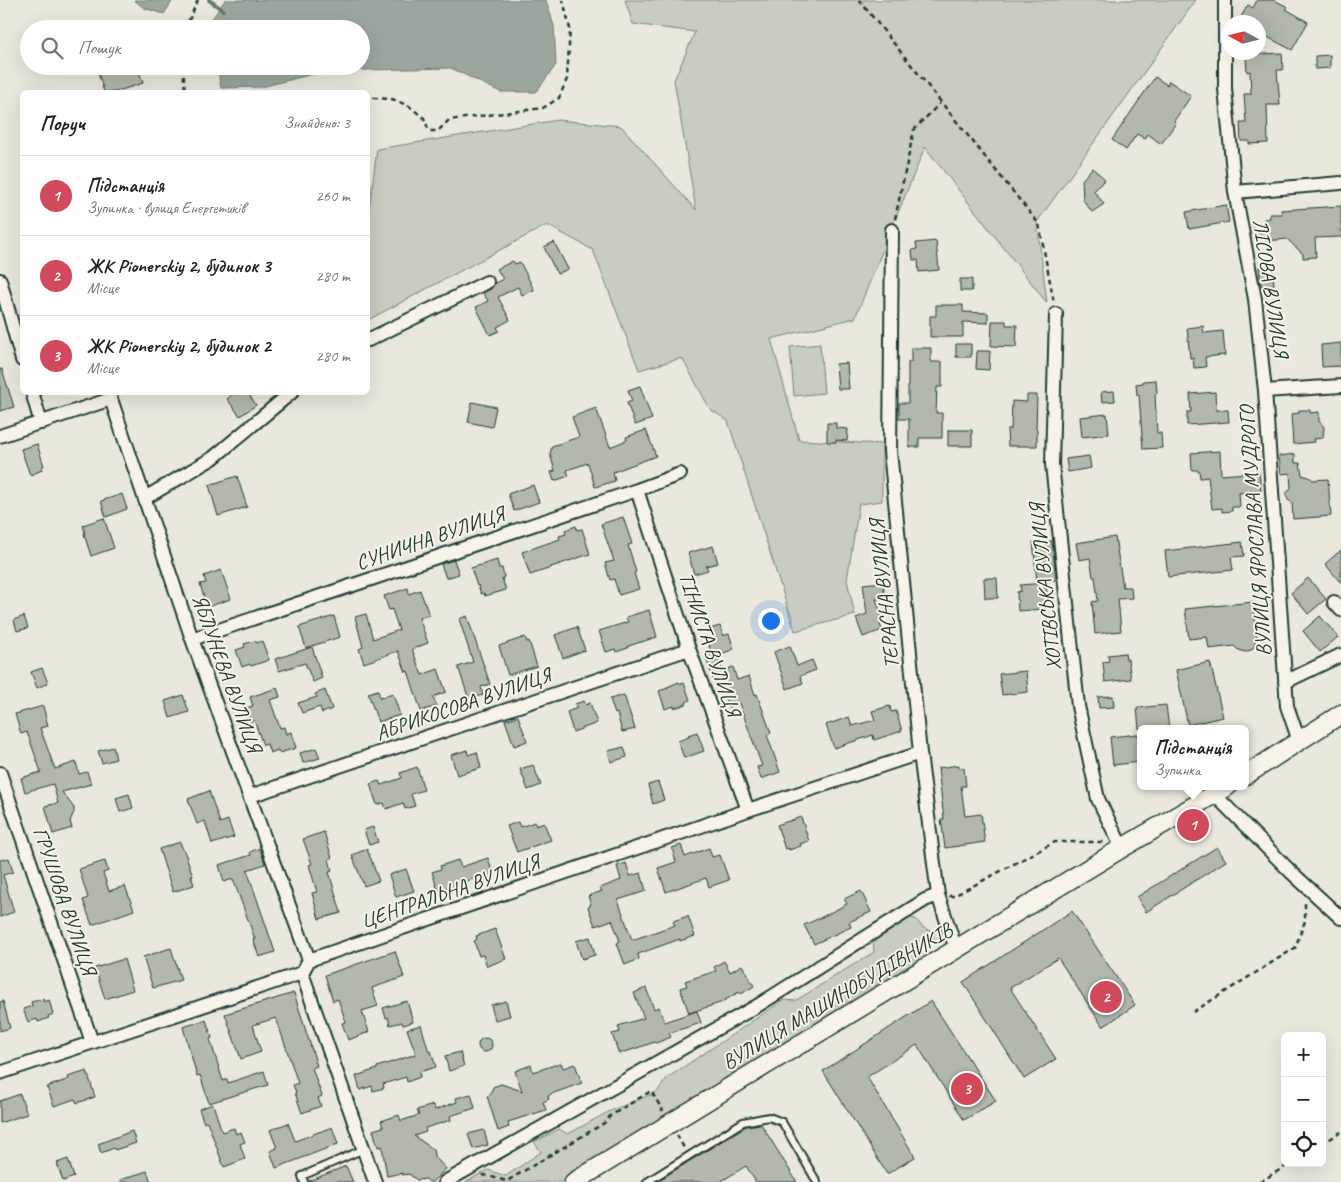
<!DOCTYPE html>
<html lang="uk">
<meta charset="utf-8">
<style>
body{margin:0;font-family:Caveat,sans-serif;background:#f6f6f6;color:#202124}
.controls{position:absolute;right:15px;bottom:15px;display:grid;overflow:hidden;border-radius:8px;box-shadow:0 5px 20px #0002}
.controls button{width:45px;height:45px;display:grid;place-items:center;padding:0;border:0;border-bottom:1px solid #e0e0e0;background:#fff;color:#202124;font:25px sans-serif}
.compass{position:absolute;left:1221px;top:15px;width:45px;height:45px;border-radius:50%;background:#fff;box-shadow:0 5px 20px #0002;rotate:277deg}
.you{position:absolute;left:770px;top:620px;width:18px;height:18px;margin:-12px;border:4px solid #fff;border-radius:50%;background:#1a73e8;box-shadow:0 0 0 8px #1a73e833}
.badge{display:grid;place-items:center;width:32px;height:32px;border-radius:50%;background:#d1495b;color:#fff;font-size:16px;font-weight:700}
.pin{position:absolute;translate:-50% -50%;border:2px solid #fff;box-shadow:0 1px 5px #0006}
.popup{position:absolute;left:1137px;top:725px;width:112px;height:65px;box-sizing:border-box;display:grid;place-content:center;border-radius:8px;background:#fff;filter:drop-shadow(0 1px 4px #0005);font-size:16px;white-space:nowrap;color:#757577}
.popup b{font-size:19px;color:#202124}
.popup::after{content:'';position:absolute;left:50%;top:100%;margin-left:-10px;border:10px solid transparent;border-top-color:#fff}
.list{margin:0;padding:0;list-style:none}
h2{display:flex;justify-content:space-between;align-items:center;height:65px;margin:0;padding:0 20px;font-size:21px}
h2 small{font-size:16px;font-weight:400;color:#757577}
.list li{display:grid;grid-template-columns:32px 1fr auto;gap:15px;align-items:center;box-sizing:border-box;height:80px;padding:0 20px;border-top:1px solid #e0e0e0}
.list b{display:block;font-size:19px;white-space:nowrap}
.list p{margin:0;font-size:16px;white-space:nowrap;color:#757577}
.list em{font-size:16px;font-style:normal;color:#757577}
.icon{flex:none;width:28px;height:28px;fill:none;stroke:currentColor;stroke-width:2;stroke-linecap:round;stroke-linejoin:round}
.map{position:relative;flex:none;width:1341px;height:1182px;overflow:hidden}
.search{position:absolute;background:#fff;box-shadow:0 5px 20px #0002;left:20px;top:20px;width:350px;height:55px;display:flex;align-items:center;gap:12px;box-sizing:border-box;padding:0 18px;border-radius:28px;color:#757577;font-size:19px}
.panel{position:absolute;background:#fff;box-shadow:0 5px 20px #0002;left:20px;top:90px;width:350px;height:305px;border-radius:8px}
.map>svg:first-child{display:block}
.green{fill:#c8ccc1;stroke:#74847a}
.water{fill:#9ca69c;stroke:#6a7c72}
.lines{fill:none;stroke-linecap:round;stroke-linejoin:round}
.stream{stroke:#6a7c72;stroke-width:4}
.building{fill:#b2b8ae;stroke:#1f3d34}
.lane-casing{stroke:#1f3d34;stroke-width:10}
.street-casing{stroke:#1f3d34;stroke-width:16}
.secondary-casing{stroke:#1f3d34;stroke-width:21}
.path{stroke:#1f3d34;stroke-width:2.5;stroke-dasharray:5 4;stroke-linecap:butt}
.lane{stroke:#f7f3e8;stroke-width:6}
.street{stroke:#f7f3e8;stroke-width:12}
.secondary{stroke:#f7f3e8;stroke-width:18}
.labels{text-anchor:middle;stroke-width:4;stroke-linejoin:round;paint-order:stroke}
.street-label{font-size:21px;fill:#1f3d34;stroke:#f7f3e8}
</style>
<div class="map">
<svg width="1341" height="1182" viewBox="0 0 1341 1182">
<rect width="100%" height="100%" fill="#eae8dd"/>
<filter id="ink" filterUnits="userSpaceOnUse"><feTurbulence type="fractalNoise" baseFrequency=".02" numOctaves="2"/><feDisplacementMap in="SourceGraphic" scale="10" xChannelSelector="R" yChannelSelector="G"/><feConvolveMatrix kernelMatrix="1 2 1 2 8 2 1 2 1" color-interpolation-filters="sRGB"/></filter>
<g filter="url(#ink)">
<path class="green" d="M625 0H1196L1037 222 1047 303 925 147 855 318 771 339 799 440 882 444V501L859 504 847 580 855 615 795 631 728 421 710 409 682 358 639 370 593 250 547 225 368 320V211L369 210 377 149 558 120 621 126 696 210 674 80 695 32 633 24Z
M820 344 824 393 794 396 790 347Z
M905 917 916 919 923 928 934 932V942L924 947 919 962 905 974 561 1182H466L488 1170 506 1176 541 1152 534 1142 559 1129 568 1134 610 1111 657 1092 667 1078 784 1000 795 1001 874 952 873 940Z"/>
<path class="water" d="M134 0H173L164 14 144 8Z
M225 0H546L554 26 556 65 536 92H500L451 68 325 71 261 87 221 88 217 66H361V29H205Z"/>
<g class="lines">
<path class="stream" d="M209 0 223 10"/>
</g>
<path class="building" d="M1257 0H1274L1288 7 1286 9 1308 22 1292 50 1258 32V22H1238L1248 5 1253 8Z
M1282 53 1283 70H1277L1280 105H1267L1268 143 1249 144V141H1241L1240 123H1246L1244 94H1251L1250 71 1247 72 1246 55Z
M1330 55V68L1315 69V56Z
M96 66H137L143 83 115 92H104Z
M1155 77 1167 85 1169 81 1191 96 1174 121 1176 123 1161 144 1148 134 1145 139 1137 134 1126 150 1112 140Z
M1092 168 1105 179 1094 191 1104 204 1092 212 1083 200 1082 180Z
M1226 205 1229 222 1189 229 1186 212Z
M1341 206V237L1315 238 1316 257 1303 258V254L1287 239 1266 241 1265 237 1254 238 1253 228 1264 227V219L1270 218V214H1282L1281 210Z
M936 241 939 270 919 272 918 260H913L912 250 917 249 916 243Z
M554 242 568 269 557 274 544 247Z
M513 261 515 264 520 262 534 290 522 295 518 287 498 297 510 320 497 327 499 331 490 335 476 307 488 301 483 293 491 289 495 283 503 279 497 269Z
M1272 265 1274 285 1261 286 1259 267Z
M960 279H972V291H960Z
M936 305H963V312L988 313V323L963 322V337H930V316H936Z
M992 321H1006V325H1017L1016 347 991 346Z
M1203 326 1204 333 1223 331 1225 355 1205 357 1206 367 1194 368 1193 358H1190L1187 328Z
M1341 343V366L1322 367 1321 345Z
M956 344H971V357H956Z
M911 348H931V362H942V387H937L936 413H942V438H919V447H909V419H899V403H908V362H911Z
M977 351H990L989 370 976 369Z
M847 363 849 389H838L836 364Z
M0 369H2L14 407 0 411Z
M1156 380 1157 393 1155 394 1157 433H1161L1162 448 1143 449 1139 395H1137L1136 384 1143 383V381Z
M640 386 652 419 635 425 627 403 632 401 628 390Z
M1114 391 1115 401 1102 402 1101 392Z
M235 392H247L256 405 240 416 227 399Z
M1215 392 1216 410H1228L1229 422 1187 425V412H1191L1190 394Z
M1027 395H1037L1036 429H1037V446H1008L1007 429H1011L1012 401 1027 402Z
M472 402 496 407 492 427 468 422Z
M596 408 610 447 627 440 626 437 646 430 656 456 613 472 615 481 595 487 588 463 567 470 569 476 554 481 551 472 555 471 550 454 552 446 579 437 572 417Z
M1299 410H1310V413L1319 412V421L1324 427 1323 438 1314 439 1315 442 1293 444 1291 414 1299 413Z
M1107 414 1109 434 1082 437 1080 417Z
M827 423H836V428L848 429 847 441 836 440V442H827Z
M948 430H972V446H948Z
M37 444 44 466 41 467 42 470 30 475 21 449Z
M1220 451 1221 475 1259 472 1261 491 1239 493 1240 507H1232V511L1222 512V508L1212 509 1208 477 1200 478 1199 470H1192L1191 453Z
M1295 454V463H1300L1302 475 1309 477 1313 480 1328 479 1331 516 1293 519 1292 502 1288 500 1286 494 1291 488 1290 473 1281 474 1279 456Z
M1089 456 1091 468 1068 472 1066 459Z
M237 476 247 507 218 516 209 485Z
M533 485 539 502 514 511 508 494Z
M122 494 127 509 106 517 101 501Z
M623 517 632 544 628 545 636 572 634 573 639 589 619 595 614 579 610 580 605 563 614 561 601 524Z
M104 518 114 548 91 556 84 534 85 533 83 525Z
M576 526 577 530 582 529 590 554 551 567V568L530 575 522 552 560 539 559 536 566 534 565 530Z
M1115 537 1123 587H1131L1132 598 1118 599 1121 631 1095 634 1092 602 1098 601 1095 577H1093L1090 558 1079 560 1076 543Z
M1052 541 1056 580 1037 582 1033 542Z
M1242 542 1244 556 1231 557 1233 570 1168 577 1165 551Z
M713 546 718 563 706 566 708 570 694 574 688 553Z
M1341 550V583L1325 564Z
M454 560 459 574 446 578 441 564Z
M497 560 499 568H502L504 577 502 578 506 590 485 596 484 593 481 594 478 585 477 586 471 568Z
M221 570 231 599 207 607 200 584 206 583 204 576Z
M984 578H997L998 598H985Z
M1308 578 1326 599 1308 614 1291 593Z
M883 582 885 598 876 599 884 622 880 624 882 630 863 637 856 618 867 614 863 584Z
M1045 583 1048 597 1044 602V609L1018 611 1017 592 1021 591 1020 585Z
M408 588 409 594 420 590 429 615 419 618 428 643 412 649 422 675 438 669 446 692 433 697 437 706 421 711 408 671 406 672 398 651 364 663 359 649 363 647 355 617 366 614 373 639 399 630 392 609 389 610 384 596Z
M1253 602 1257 637 1254 647 1251 650 1244 652 1237 649 1234 646 1209 649 1207 637 1189 639 1185 609Z
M649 610 657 637 628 646V648L616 652 615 649 606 652 599 631 628 622 626 617Z
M24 616 28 628 17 631 14 620Z
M334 616 340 637 306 648 299 627Z
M467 616 490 684 481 687 483 695 469 699 458 667 473 662 459 619Z
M1320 616 1338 637 1320 652 1303 631Z
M720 626 723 636 729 634 734 649 717 656 723 671 733 667 737 680 749 676 755 695 757 694 771 733 767 735 780 772 761 779 757 767 762 766 739 703 728 707 720 683 715 684 705 655 711 653 708 641 713 639 710 629Z
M577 627 585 650 563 658 555 635Z
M525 637 527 642 529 641 537 666 508 675 499 646Z
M255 641 256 643 262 641 269 660 251 666 250 664 242 667 236 650 245 647 244 644Z
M790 646 797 666 812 660 816 670 800 676 803 683 787 689 774 652Z
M312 647 322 678 313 682 305 663 279 671 275 659Z
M1125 653 1126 659H1128L1131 679 1105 682 1103 662 1109 661 1108 655Z
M1210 662 1223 717 1188 725 1176 670Z
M42 668 48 683 37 688 31 672Z
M1026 671 1028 692 1002 695 999 674Z
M679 682 680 684 684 683 690 700 686 702 687 704 674 708V706L665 709 659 691 668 688 667 687Z
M277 688 280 697 270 700 280 728 284 727 286 734 291 732 296 748 279 753 278 750 270 753 267 744 263 745 254 720 250 722 246 708 253 706 250 697Z
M325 690 332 709 322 713 320 707 302 713 298 703 317 697 315 694Z
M378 690 380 698 393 694 400 715 378 722 368 693Z
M183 695 189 712 170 718 165 701Z
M624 695 635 729 622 732 617 713 615 714 610 699Z
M1113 696 1114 707 1099 708 1098 697Z
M584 701 586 705 590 703 597 723 573 732 567 712 577 708 575 704Z
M1166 705 1169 729H1139L1137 708Z
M43 706 48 726 40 728 55 769 76 762 79 774 87 772 91 784 62 792 74 808V812L70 821 72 828 53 834 45 806 58 803 53 784 25 792 21 778 41 772 27 732 21 734 15 714Z
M890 706 891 712 896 711 902 731 874 740 873 735 834 748 826 725 849 717 852 726 875 720 872 711Z
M518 716 527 741 514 746 505 720Z
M697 732 704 751 684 758 678 741 689 737 688 735Z
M1138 734 1140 762 1113 765 1110 737Z
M113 747 116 759 102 763 98 751Z
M624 747 627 757 611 762 608 751Z
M316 748 320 758 303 763 300 753Z
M467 750 468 755 477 752 481 768 457 775 451 755Z
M533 765 541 785 528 790 520 769Z
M959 765V768H964L966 786H961L965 816 981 814 985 842 945 848 941 819H944L938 768Z
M417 767 424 790 411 794 415 806 405 809 403 803 386 809 384 803 377 805 370 784 379 781 381 785 402 778 400 773Z
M658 782 664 800 653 804 648 785Z
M209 791 220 823 228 820 234 837 212 844 205 821 197 824 188 799Z
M129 794 133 808 120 812 116 798Z
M801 817 809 841 800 844 801 846 789 850V848L785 849 777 825Z
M518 822 520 827 535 822 536 826 544 823 551 840 517 852 507 826Z
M373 827 378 842 369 845 364 830Z
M324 832 332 858 329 859 332 871 329 872 341 913 319 919 312 893 317 892 309 865 312 864 303 839Z
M180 842 183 850H184L193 876H191L194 885 173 892 159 849Z
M681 845 685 857 709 848 712 857 720 855 729 880 709 887 706 878 666 892 658 868 676 862 672 848Z
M1217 847 1226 861 1146 912 1137 897Z
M260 848 265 864 247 870 275 952 259 957 253 939H255L233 879 224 882 219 865 251 855 250 852Z
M367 849 379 881 364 886 352 855Z
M9 858 13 872 3 875 14 912 0 917V860Z
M488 858 494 878 480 883 478 877 459 884V887L450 890 449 887 438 891 432 872 441 869 440 866 458 860 461 867Z
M105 861 108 871 103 873 109 891 125 886 134 910 92 925 83 900 88 898 79 869Z
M626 863 630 876 641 873 646 891 618 900 632 940 675 925 673 921 688 916 695 936 680 941V939L638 954 639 959 625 965 617 943 620 941 612 920 595 926 588 907 591 905 588 896 602 891 600 888 621 880 617 866Z
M406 869 414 891 396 897 389 875Z
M861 891 871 912 849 922 851 927 814 944 804 925 820 918 847 904 844 899Z
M1072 911 1135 1005 1103 1027 1058 958 1010 988 1056 1059 1024 1079 963 982Z
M495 929 506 959 487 966 483 955 479 956 474 941 477 939 476 936Z
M590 937 595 955 582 959 576 941Z
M171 948 181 980 153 988 143 957Z
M395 951 404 977 372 988 378 1006 362 1011 369 1032 348 1040 342 1023 346 1022 338 999 333 1001 325 975Z
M124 959 133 990 105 999 95 968Z
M724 961 730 972 742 965 754 986 741 994 739 992 720 1003 689 1013 680 988 687 986 685 981 716 971 714 967Z
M646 988 654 1009 659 1007 664 1022 697 1011 701 1023 669 1033 671 1037 656 1043 655 1042 619 1054 612 1034 620 1032 618 1026 644 1018 634 993Z
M294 993 317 1066 312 1068 322 1096 318 1098 321 1106 302 1113 295 1093 296 1092 293 1085 298 1083 276 1018 253 1025 261 1052 241 1059 225 1014Z
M43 999 44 1002 49 1000 53 1014 48 1016 49 1018 38 1022 37 1019 28 1022 23 1009 32 1006 31 1002Z
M3 1001 10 1028 0 1031V1002Z
M407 1001 413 1022 403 1025 402 1022 390 1025 388 1017 386 1018 383 1008Z
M506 1001 510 1016 495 1020 491 1005Z
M931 1001 996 1101 964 1120 917 1045 867 1077 915 1157 887 1174 823 1071Z
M206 1020 212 1038 210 1039 223 1081 227 1079 228 1083 264 1071 268 1085 209 1103 200 1075 197 1076 183 1027Z
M421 1025 429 1052 431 1051 436 1067 419 1072 420 1077 407 1082 406 1077 383 1084 384 1088 373 1091 372 1086 360 1090 356 1076 377 1069V1067L416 1054 407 1029Z
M478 1045a7 7 0 1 1 14 0a7 7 0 1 1-14 0Z
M460 1052 464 1066 449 1071 445 1056Z
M561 1063 563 1068 575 1064 582 1083 551 1094 548 1096 549 1099 543 1102 546 1110 508 1122 509 1127 498 1131 487 1096 490 1095 493 1087 501 1084 522 1091 515 1071 531 1065 533 1072Z
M87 1071 95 1097 77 1103 75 1099 54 1106 47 1087 69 1079 68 1077Z
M20 1094 27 1114 0 1123V1101Z
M471 1094 475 1108 450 1116 451 1120 425 1128 426 1132 414 1136 430 1147 433 1149 434 1156 446 1169 432 1182H429L426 1179 417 1180 409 1174 402 1175V1173L387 1176 382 1146 378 1147 373 1130 383 1127 381 1121 399 1115 401 1121 419 1115 417 1110 433 1105 435 1110 457 1102 456 1098Z
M213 1104 222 1132 234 1128 236 1134 241 1132 245 1142 240 1144 245 1159 224 1167 207 1121 204 1123 199 1109Z
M288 1123 295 1141 332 1127 338 1144 276 1168 270 1151 277 1148 270 1130Z
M761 1124 797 1182H756L746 1166 720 1182H656L746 1126Z
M484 1130 488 1145 473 1149 468 1134Z
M132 1131 136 1143 115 1150 114 1148 101 1153 98 1144Z
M68 1159 74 1177 63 1181 57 1163Z
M346 1166 353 1182H309V1181Z
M147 1171 151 1182H121L120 1180Z"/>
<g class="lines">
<g class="lane-casing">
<path id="lane" d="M304 1182 302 1176 364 1149
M647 1182 743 1122 769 1117 782 1122 817 1182"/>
</g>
<g class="street-casing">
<path id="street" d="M1225 0V89L1235 192 1255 299 1265 391 1287 706 1299 741
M1235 192 1341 183
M892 230 890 451 920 753 938 895 956 949
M0 280 22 360
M1056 314 1052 464 1078 706 1098 799 1122 848
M368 340 487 282
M1265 391 1341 386
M32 392 41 423
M0 436 111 399 192 639 309 960
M637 490 689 649 748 810
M145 498 213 458 292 392
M1334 602 1341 610
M192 639 637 490 680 474
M1285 682 1341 655
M0 773 92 1042
M1215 795 1290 871 1341 918
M250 796 689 649
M302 973 375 1182
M0 1073 302 973 309 960 748 810 920 753
M445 1182 757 1006 925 900 938 895"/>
</g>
<g class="secondary-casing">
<path id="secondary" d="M1246 775 1341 714
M574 1182 1122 848 1228 786"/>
</g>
<path class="path" d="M859 0 1039 224 1054 303
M185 29 198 0
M183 66 185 92
M373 98 392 99 409 106 424 118 429 131H438L449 120 543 108 559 98 567 79 570 29 563 0
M895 219 914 130 940 103
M949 896H954L1055 842H1103
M1193 1012 1295 948 1305 921V901
M677 1135 684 1148
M1322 1144 1341 1132
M483 1176 484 1175 507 1181 606 1122 610 1116 651 1091 663 1111
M1260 1182 1291 1163"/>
<use href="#lane" class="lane"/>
<use href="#street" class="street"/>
<use href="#secondary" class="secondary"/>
</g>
</g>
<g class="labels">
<g class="street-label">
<text transform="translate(1271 288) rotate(81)" y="7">ЛІСОВА ВУЛИЦЯ</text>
<text transform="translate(1255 531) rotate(-94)" y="7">ВУЛИЦЯ ЯРОСЛАВА МУДРОГО</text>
<text transform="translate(430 538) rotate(-19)" y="7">СУНИЧНА ВУЛИЦЯ</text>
<text transform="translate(1045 587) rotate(-96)" y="7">ХОТІВСЬКА ВУЛИЦЯ</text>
<text transform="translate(884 594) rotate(-96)" y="7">ТЕРАСНА ВУЛИЦЯ</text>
<text transform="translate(710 644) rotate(71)" y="7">ТІНИСТА ВУЛИЦЯ</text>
<text transform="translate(227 673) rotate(70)" y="7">ЯБЛУНЕВА ВУЛИЦЯ</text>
<text transform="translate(463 704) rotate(-19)" y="7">АБРИКОСОВА ВУЛИЦЯ</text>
<text transform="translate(450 891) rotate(-19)" y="7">ЦЕНТРАЛЬНА ВУЛИЦЯ</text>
<text transform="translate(65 901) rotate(71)" y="7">ГРУШОВА ВУЛИЦЯ</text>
<text transform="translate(837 996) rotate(-31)" y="7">ВУЛИЦЯ МАШИНОБУДІВНИКІВ</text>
</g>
</g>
</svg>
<div class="controls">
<button>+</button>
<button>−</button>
<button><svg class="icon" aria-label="locate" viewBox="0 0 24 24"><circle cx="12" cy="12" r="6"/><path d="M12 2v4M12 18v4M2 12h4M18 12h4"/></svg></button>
</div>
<svg class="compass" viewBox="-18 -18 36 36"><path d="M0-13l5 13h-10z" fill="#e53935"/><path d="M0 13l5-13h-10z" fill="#757577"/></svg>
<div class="you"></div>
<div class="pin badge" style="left:1193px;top:825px">1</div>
<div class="popup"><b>Підстанція</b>Зупинка</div>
<div class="pin badge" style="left:1106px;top:997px">2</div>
<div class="pin badge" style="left:967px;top:1089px">3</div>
<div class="search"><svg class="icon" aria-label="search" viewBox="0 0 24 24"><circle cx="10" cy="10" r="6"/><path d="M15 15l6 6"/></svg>Пошук</div>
<section class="panel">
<h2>Поруч<small>Знайдено: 3</small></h2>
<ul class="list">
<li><span class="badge">1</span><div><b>Підстанція</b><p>Зупинка · вулиця Енергетиків</p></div><em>260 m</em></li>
<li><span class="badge">2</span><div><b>ЖК Pionerskiy 2, будинок 3</b><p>Місце</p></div><em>280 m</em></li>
<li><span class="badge">3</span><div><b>ЖК Pionerskiy 2, будинок 2</b><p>Місце</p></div><em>280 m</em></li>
</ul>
</section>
</div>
